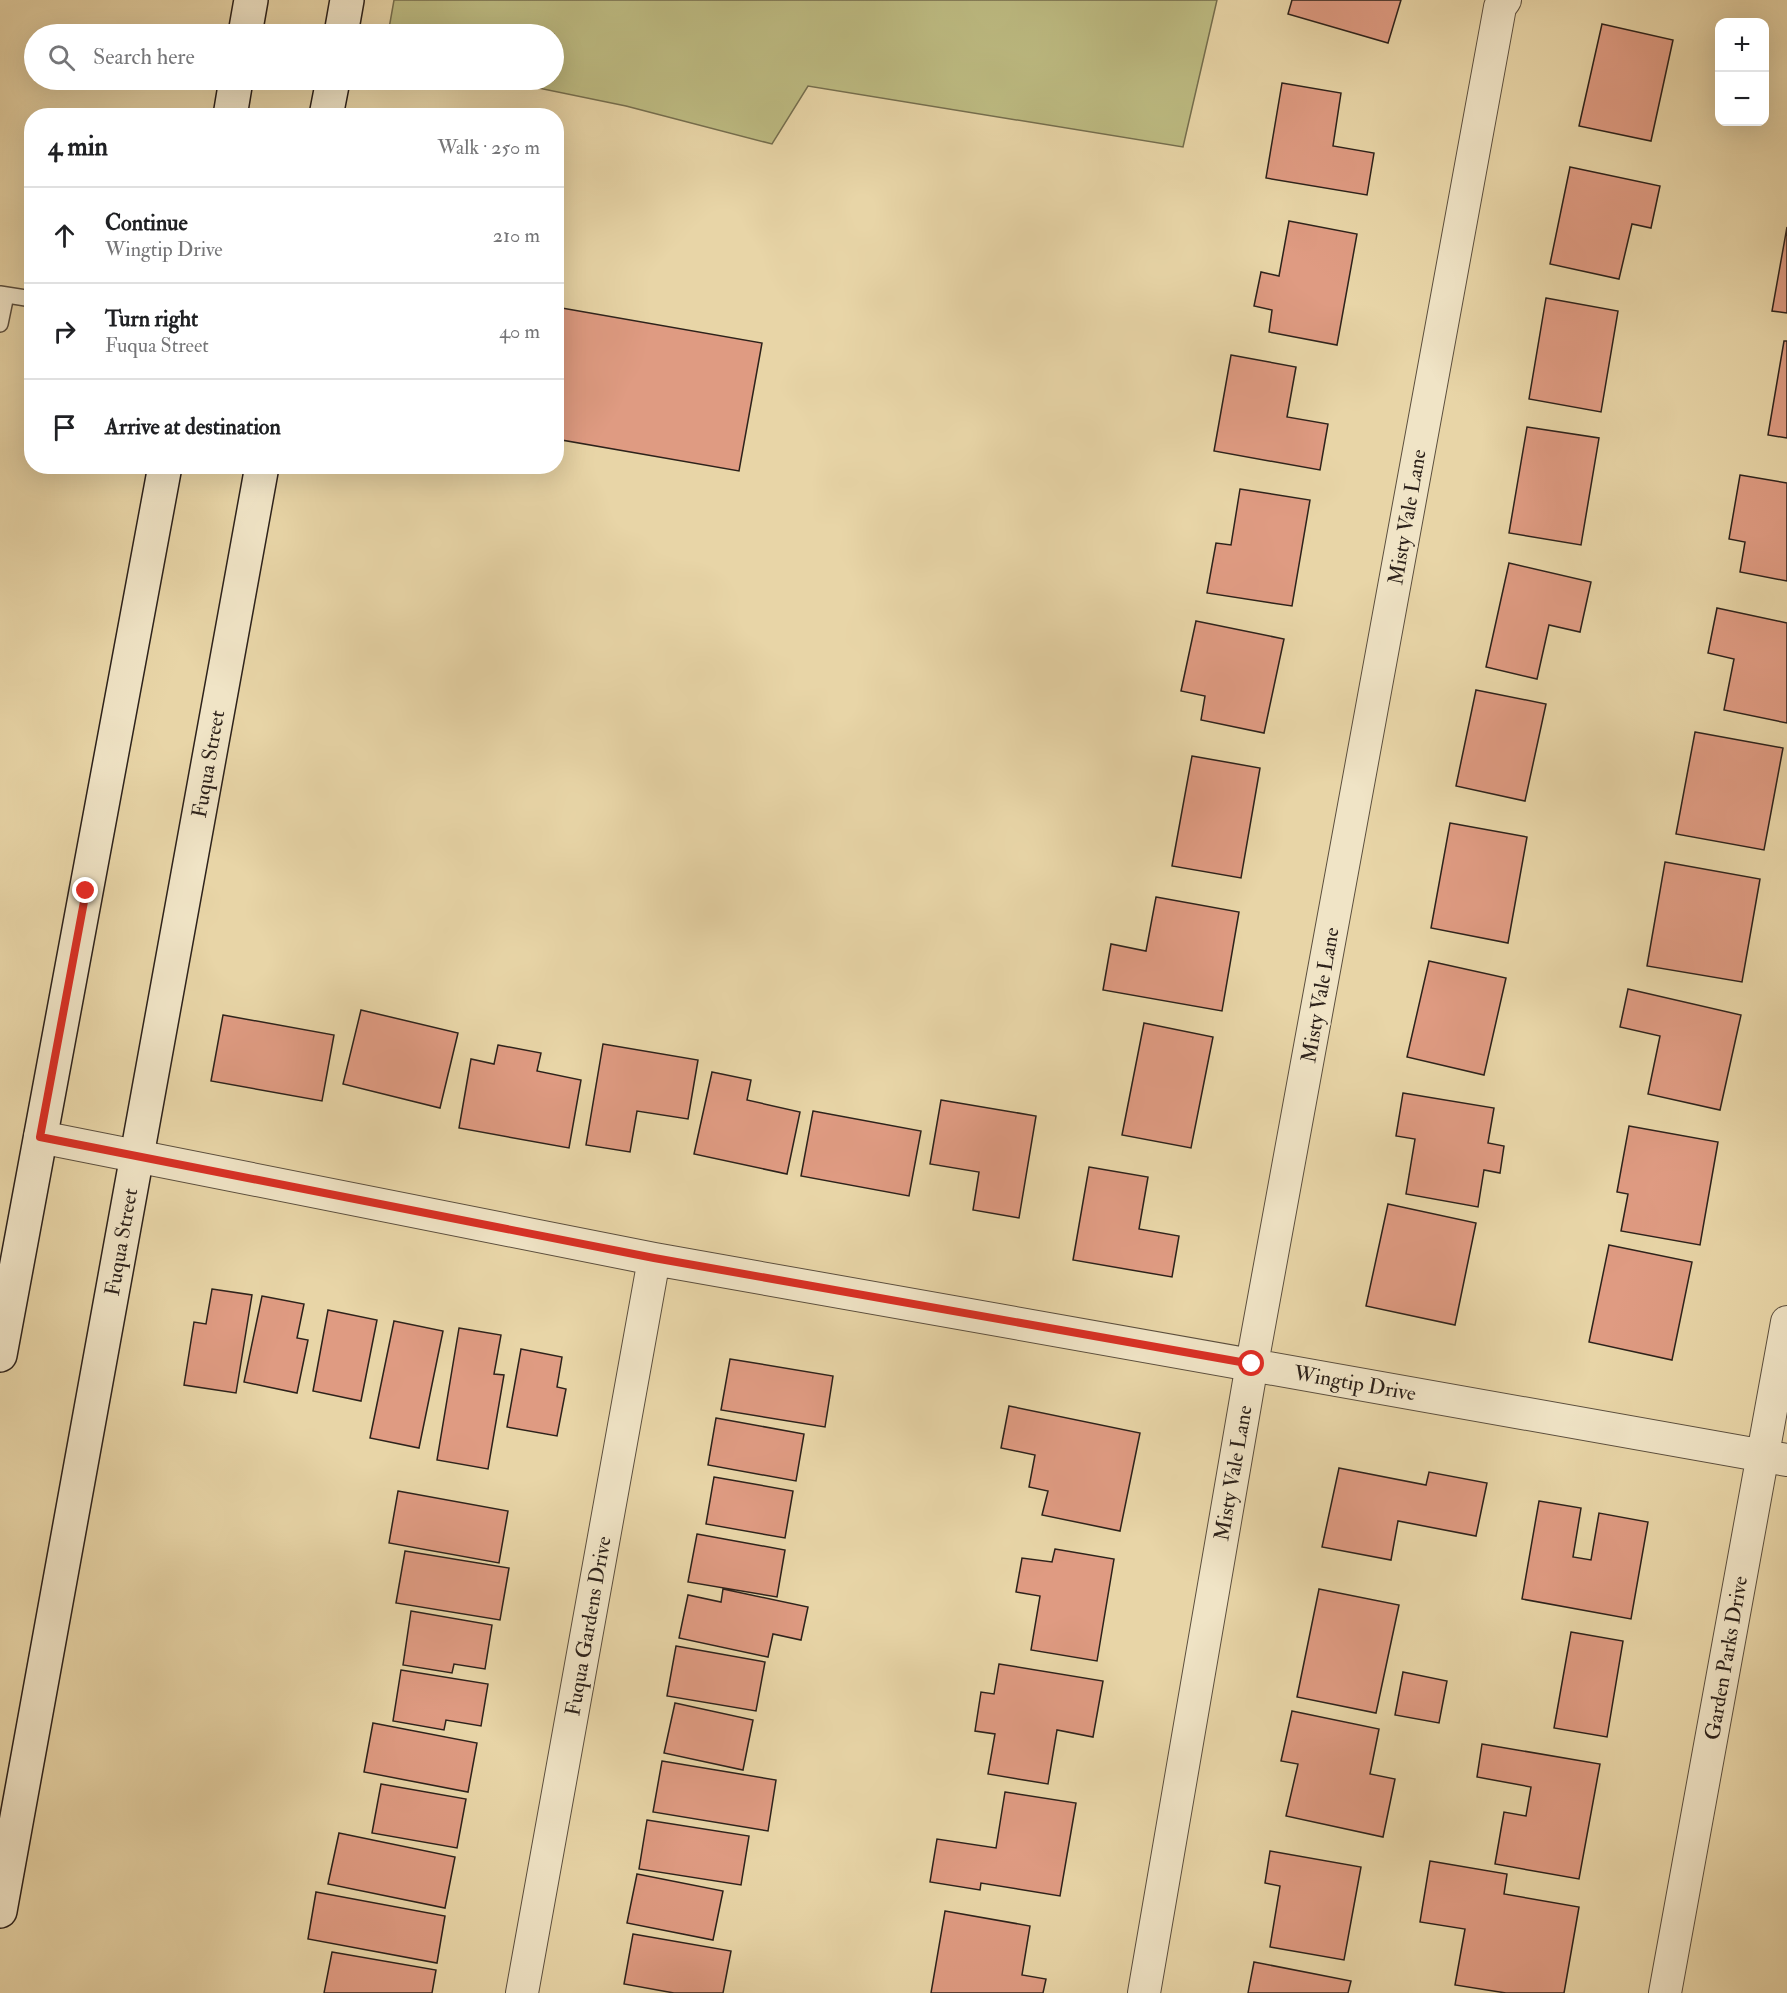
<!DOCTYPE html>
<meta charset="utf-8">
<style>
body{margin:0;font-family:"IM FELL Double Pica",serif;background:#f6f6f6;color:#202124}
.controls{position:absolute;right:18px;top:18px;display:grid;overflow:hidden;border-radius:12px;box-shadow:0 6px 24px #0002}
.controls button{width:54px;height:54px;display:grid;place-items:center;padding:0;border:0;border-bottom:2px solid #e0e0e0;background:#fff;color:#202124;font:30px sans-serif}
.stop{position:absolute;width:18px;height:18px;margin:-14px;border:4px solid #d93025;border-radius:50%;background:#fff}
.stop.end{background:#d93025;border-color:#fff;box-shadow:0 2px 6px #0008}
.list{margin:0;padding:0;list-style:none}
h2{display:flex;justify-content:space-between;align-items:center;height:78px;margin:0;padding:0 24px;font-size:26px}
h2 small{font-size:20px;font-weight:400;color:#757577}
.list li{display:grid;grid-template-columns:39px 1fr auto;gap:18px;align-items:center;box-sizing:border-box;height:96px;padding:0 24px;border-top:2px solid #e0e0e0}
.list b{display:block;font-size:22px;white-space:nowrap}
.list p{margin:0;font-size:20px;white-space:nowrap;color:#757577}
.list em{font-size:20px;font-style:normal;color:#757577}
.icon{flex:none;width:33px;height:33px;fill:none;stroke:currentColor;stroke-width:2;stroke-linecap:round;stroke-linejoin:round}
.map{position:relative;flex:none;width:1787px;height:1993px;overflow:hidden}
.search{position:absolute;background:#fff;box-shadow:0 6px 24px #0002;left:24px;top:24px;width:540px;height:66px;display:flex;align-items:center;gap:15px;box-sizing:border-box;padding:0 21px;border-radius:33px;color:#757577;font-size:22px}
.panel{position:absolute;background:#fff;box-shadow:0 6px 24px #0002;left:24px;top:108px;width:540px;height:366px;border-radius:24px}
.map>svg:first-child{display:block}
.green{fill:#bdbb82;stroke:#756e4e;stroke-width:1.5}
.building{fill:#df9b82;stroke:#2d221b;stroke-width:1.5}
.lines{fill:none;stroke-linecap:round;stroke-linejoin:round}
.lane-casing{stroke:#5c4f3e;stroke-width:18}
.street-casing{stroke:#5c4f3e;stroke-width:34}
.secondary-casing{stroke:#2d221b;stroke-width:36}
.lane{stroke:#f0e4c6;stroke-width:15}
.street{stroke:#f0e4c6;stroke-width:32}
.secondary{stroke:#f0e4c6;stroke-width:33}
.route{stroke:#d93025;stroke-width:8}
.labels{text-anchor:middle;stroke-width:5;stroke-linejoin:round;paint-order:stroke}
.street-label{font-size:21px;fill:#2d221b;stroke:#f0e4c6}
</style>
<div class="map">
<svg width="1787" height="1993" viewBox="0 0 1787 1993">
<rect width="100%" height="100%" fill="#e8d5a7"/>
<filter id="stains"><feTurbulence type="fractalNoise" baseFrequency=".00333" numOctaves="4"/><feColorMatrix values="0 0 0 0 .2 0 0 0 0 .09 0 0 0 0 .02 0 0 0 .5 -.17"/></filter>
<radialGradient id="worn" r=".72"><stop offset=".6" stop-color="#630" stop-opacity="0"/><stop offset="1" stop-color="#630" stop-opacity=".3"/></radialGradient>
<path class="green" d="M394 0H1217L1183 147 808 86 772 144 626 106 500 80H554V34H388Z"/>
<path class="building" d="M1292 0H1401L1388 43 1288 14Z
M1602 24 1673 40 1651 141 1579 126Z
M1282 83 1341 93 1333 146 1374 153 1367 195 1266 178Z
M1570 167 1660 186 1651 228 1632 224 1619 279 1550 264Z
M1289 221 1357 234 1337 345 1269 332 1272 310 1254 306 1261 272 1279 276Z
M1787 227V313L1772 311Z
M1546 298 1618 311 1601 412 1529 399Z
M556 307 762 343 739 471 556 439Z
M1784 341H1787V438L1768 435Z
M1231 355 1296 367 1287 417 1328 424 1320 470 1214 451Z
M1527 427 1599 438 1581 545 1509 533Z
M1740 475 1787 483V581L1740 572 1745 542 1729 539Z
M1240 489 1310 500 1292 606 1207 593 1216 543 1231 545Z
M1509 563 1591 582 1580 632 1549 625 1537 679 1486 667Z
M1717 608 1787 623V723L1724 710 1734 659 1708 653Z
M1196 621 1284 639 1264 733 1201 720 1205 696 1181 691Z
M1476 690 1546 704 1525 801 1456 786Z
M1695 732 1783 748 1764 850 1676 834Z
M1192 756 1260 768 1241 878 1172 866Z
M1450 823 1527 837 1508 943 1431 928Z
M1665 862 1760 879 1742 982 1647 966Z
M1156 897 1239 912 1222 1011 1103 990 1111 944 1146 951Z
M1429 961 1506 978 1484 1075 1407 1057Z
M1628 989 1741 1015 1720 1110 1648 1094 1660 1036 1620 1027Z
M361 1010 458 1033 440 1108 343 1084Z
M223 1015 334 1035 322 1101 211 1081Z
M1144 1023 1213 1037 1191 1148 1122 1135Z
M603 1044 698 1060 688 1119 637 1111 630 1152 586 1145Z
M498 1045 541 1053 537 1071 581 1080 569 1148 459 1128 471 1059 494 1064Z
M712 1072 751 1080 747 1100 800 1112 787 1174 694 1154Z
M1403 1093 1494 1108 1488 1143 1504 1146 1500 1173 1484 1170 1478 1207 1406 1194 1415 1139 1396 1136Z
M941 1100 1036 1116 1019 1218 973 1210 979 1172 930 1164Z
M813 1111 921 1131 909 1196 801 1176Z
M1629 1126 1718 1142 1700 1245 1621 1231 1628 1194 1617 1192Z
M1089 1167 1148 1177 1139 1229 1179 1236 1172 1277 1073 1260Z
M1388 1204 1476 1223 1455 1325 1366 1306Z
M1609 1245 1692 1262 1672 1360 1589 1342Z
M212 1289 252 1295 236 1393 184 1385 194 1322 206 1324Z
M262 1296 304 1304 297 1338 308 1340 297 1393 244 1382Z
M328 1310 377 1320 361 1401 313 1391Z
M394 1321 443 1331 419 1448 370 1438Z
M459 1328 501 1335 494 1374 504 1375 488 1469 437 1460Z
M521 1349 562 1357 557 1387 566 1389 557 1436 507 1427Z
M730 1359 833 1376 825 1427 721 1410Z
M1009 1406 1140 1433 1120 1531 1042 1515 1048 1491 1029 1487 1035 1455 1001 1448Z
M716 1418 804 1434 796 1481 708 1465Z
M1339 1468 1426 1485 1429 1472 1487 1483 1476 1536 1398 1521 1391 1560 1322 1547Z
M714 1477 793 1491 785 1538 706 1524Z
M398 1491 508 1511 499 1563 389 1543Z
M1539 1501 1581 1508 1573 1557 1591 1560 1599 1513 1648 1522 1631 1619 1522 1599Z
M697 1534 785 1550 777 1597 688 1582Z
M1055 1549 1114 1559 1097 1661 1031 1650 1040 1596 1016 1592 1022 1558 1052 1562Z
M405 1551 509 1568 500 1620 396 1603Z
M723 1589 808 1607 801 1640 773 1634 768 1657 679 1638 688 1595 721 1602Z
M1319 1589 1399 1605 1376 1713 1297 1697Z
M411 1611 492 1625 485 1669 454 1664 452 1673 403 1665Z
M1571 1632 1623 1641 1607 1737 1554 1728Z
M676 1646 765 1662 756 1711 667 1696Z
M999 1664 1103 1681 1093 1737 1057 1730 1048 1784 988 1774 995 1734 975 1731 981 1692 994 1694Z
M401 1670 488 1684 481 1726 446 1720 444 1730 393 1721Z
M1403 1672 1447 1681 1439 1723 1395 1715Z
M675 1703 753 1720 743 1770 664 1753Z
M1292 1711 1379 1729 1370 1774 1395 1779 1383 1837 1286 1816 1298 1764 1281 1761Z
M373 1723 477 1743 468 1792 364 1772Z
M1482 1744 1600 1764 1579 1879 1495 1864 1504 1812 1526 1816 1531 1787 1477 1777Z
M662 1761 776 1780 768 1831 653 1812Z
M381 1784 466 1799 457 1848 372 1833Z
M1005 1792 1076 1803 1060 1896 981 1883 980 1890 930 1882 937 1839 996 1848Z
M647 1820 749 1836 741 1885 639 1869Z
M339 1833 455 1857 445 1908 328 1884Z
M1270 1851 1361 1867 1344 1960 1270 1947 1280 1886 1265 1883Z
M1430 1861 1507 1874 1504 1894 1579 1907 1564 1993H1506L1455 1985 1465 1929 1420 1922Z
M637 1874 723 1891 713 1940 627 1923Z
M316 1892 445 1916 437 1963 308 1939Z
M945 1911 1030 1926 1022 1975 1046 1979 1043 1993H931Z
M633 1934 731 1951 723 1993H674L624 1984Z
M332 1952 436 1970 432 1993H324Z
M1254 1962 1351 1981 1348 1993H1248Z"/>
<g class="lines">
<g class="lane-casing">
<path id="lane" d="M0 294 32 299
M0 324 6 295"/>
</g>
<g class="street-casing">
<path id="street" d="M40 1137 654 1259 1787 1460
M522 1993 654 1259
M1144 1993 1252 1364 1500 7 1505 0
M1665 1993 1787 1322"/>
</g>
<g class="secondary-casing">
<path id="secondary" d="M245 34 251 0
M341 34 347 0
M230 116 236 80
M326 116 333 80
M0 1355 165 466
M0 1911 262 466"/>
</g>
<use href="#lane" class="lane"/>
<use href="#street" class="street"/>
<use href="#secondary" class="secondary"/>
</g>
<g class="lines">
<path class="route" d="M86 891 40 1137 654 1258 1252 1364"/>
</g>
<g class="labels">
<g class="street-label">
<text transform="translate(1407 517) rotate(-80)" y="7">Misty Vale Lane</text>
<text transform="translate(208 764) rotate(-80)" y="7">Fuqua Street</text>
<text transform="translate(1320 995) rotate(-80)" y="7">Misty Vale Lane</text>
<text transform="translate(121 1242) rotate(-80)" y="7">Fuqua Street</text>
<text transform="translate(1355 1383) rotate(10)" y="7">Wingtip Drive</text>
<text transform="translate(1233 1473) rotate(-80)" y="7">Misty Vale Lane</text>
<text transform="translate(588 1626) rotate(-80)" y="7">Fuqua Gardens Drive</text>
<text transform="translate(1726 1658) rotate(-80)" y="7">Garden Parks Drive</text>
</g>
</g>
<rect width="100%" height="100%" filter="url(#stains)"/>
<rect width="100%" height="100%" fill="url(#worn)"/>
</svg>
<div class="controls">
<button>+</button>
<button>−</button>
</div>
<div class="stop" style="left:1252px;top:1364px"></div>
<div class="stop end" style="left:86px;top:891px"></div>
<div class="search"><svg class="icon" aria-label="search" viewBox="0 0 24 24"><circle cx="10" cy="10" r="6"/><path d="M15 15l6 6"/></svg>Search here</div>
<section class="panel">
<h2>4 min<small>Walk · 250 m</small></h2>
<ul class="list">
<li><svg class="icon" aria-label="ahead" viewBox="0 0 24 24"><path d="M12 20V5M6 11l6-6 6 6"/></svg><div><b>Continue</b><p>Wingtip Drive</p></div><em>210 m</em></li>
<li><svg class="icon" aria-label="right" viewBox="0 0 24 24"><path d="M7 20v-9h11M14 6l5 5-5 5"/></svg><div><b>Turn right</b><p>Fuqua Street</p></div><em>40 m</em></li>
<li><svg class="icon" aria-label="arrive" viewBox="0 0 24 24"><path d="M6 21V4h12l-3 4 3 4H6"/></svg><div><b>Arrive at destination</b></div></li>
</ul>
</section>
</div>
